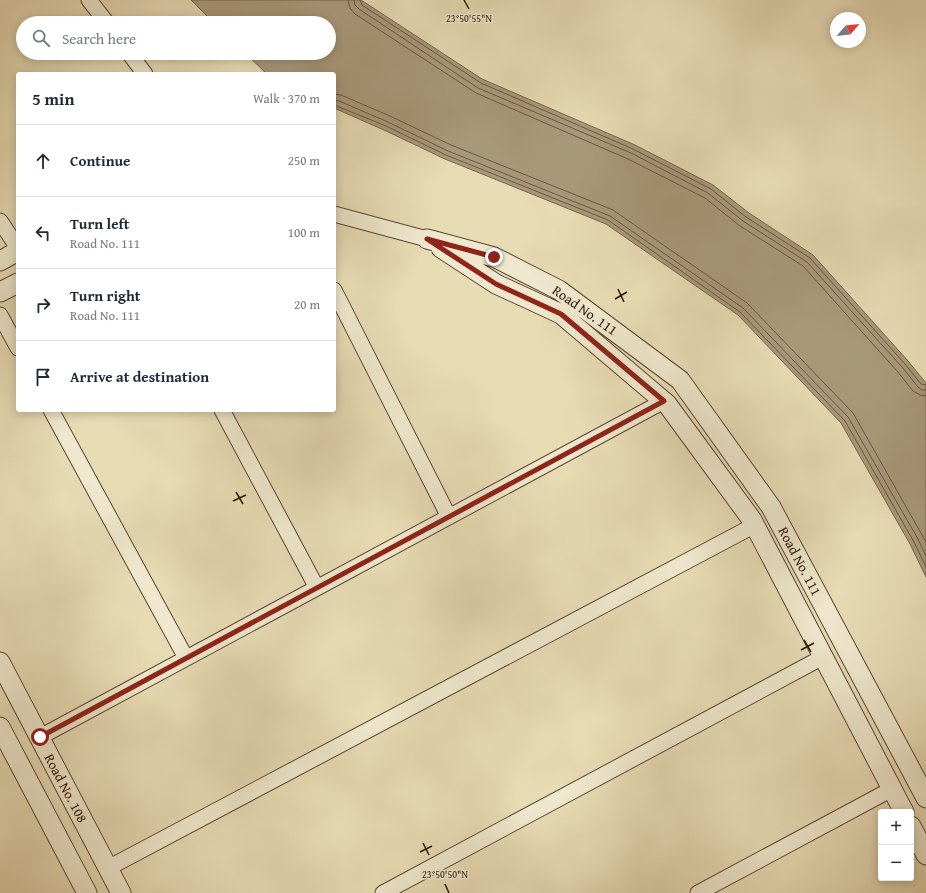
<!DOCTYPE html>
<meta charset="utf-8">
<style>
body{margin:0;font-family:"Gentium Book Plus",serif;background:#f6f6f7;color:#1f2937}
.controls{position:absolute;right:12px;bottom:12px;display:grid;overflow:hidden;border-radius:4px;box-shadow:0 2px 10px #0003}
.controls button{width:36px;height:36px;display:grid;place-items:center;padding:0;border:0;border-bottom:1px solid #e0e1e3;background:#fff;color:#1f2937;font:20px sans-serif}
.compass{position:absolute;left:830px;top:12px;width:36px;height:36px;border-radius:50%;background:#fff;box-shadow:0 2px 10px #0003;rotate:62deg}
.stop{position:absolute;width:12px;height:12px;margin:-9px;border:3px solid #8f2418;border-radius:50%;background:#fff}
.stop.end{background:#8f2418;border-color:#fff;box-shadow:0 1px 4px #0008}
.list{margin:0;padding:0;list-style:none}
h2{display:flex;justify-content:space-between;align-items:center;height:52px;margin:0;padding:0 16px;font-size:17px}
h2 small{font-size:13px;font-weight:400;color:#747a83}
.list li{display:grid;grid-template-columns:26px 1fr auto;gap:12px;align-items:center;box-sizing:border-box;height:72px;padding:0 16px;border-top:1px solid #e0e1e3}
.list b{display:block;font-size:15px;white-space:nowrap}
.list p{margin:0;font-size:13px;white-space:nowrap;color:#747a83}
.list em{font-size:13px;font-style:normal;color:#747a83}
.icon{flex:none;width:22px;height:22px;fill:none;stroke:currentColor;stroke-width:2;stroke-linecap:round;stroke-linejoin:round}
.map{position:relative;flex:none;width:926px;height:893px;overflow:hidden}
.search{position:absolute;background:#fff;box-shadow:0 2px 10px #0003;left:16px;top:16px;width:320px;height:44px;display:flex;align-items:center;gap:10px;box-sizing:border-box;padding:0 14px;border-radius:22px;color:#747a83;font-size:15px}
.panel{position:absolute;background:#fff;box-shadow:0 2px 10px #0003;left:16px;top:72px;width:320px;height:340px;border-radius:4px}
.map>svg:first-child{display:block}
.water{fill:#a8987a;stroke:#77644d}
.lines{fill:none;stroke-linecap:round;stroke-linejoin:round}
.shore{stroke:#6b5742;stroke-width:1}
.minor-casing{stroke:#5c4734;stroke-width:17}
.tertiary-casing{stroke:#5c4734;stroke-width:21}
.minor{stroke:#efe8ce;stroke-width:15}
.tertiary{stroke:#efe8ce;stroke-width:19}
.route{stroke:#8f2418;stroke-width:5}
.ticks{fill:none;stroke:#2e1609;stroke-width:1.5}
.labels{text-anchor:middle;stroke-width:3;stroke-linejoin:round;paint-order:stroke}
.street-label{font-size:14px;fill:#2e1609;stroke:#efe8ce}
.ticks-label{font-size:10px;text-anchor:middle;fill:#2e1609;stroke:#efe8ce;stroke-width:3;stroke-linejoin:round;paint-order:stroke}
</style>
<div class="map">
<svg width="926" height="893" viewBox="0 0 926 893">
<rect width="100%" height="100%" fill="#e7dbb4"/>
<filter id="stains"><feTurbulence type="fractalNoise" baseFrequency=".005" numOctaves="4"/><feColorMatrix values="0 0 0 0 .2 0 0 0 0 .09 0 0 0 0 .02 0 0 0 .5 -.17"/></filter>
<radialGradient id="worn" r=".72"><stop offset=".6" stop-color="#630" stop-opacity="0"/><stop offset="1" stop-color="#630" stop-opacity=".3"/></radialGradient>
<path class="water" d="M191 0H361L482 79 635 145 713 185 749 213 813 255 908 361 926 383V577L910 544 841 423 738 315 606 224 445 159 384 130 334 108V74H267L245 53H329V23H214Z"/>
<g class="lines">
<path class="shore" d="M348 0 350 8 355 14 476 93 628 159 705 198 740 226 803 266 897 371 913 391 920 395 926 396
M354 0 355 5 359 9 478 88 631 153 708 193 743 221 807 262 902 367 918 387 922 390H926
M360 0 362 5 481 83 633 149 711 189 746 217 810 258 905 364 921 384 926 385
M334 94 341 95 390 116 451 145 613 210 747 303 853 413 926 542
M334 100 339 101 388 122 448 151 610 216 743 308 848 417 918 539 926 556
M334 105 386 126 446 155 608 220 740 312 845 421 914 542 926 567"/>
<g class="minor-casing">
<path id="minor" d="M89 0 107 23
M129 53 145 74
M334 214 427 239
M0 221 18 248
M334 290 449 517
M0 315 18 348
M51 410 186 658
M222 410 317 588
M40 737 664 401
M108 868 755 525
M383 893 823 657
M698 893 892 789"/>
</g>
<g class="tertiary-casing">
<path id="tertiary" d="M427 239 494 257 559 290 680 380 771 507 926 798
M441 248 496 284 561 314 667 404 752 520 904 812
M0 261 18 251
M0 292 18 283
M0 662 121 893
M0 727 87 893
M911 826 926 855"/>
</g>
<use href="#minor" class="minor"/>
<use href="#tertiary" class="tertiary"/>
</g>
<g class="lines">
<path class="route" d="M40 737 664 401 561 314 496 284 427 239 494 257"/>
</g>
<path class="ticks" d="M464 0 469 9M618 289 624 302M615 299 627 292M236 492 243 504M233 501 246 495M804 640 811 652M801 650 814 643M423 843 429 855M420 852 432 846M445 884 449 893"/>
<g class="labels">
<g class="street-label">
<text transform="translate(585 310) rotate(35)" y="5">Road No. 111</text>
<text transform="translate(800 561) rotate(62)" y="5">Road No. 111</text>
<text transform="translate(66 788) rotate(62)" y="5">Road No. 108</text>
</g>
</g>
<g class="ticks-label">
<text x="469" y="22">23°50'55"N</text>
<text x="445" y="878">23°50'50"N</text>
</g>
<rect width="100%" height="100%" filter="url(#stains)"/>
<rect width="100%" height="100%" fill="url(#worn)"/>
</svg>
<div class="controls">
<button>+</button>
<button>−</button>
</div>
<svg class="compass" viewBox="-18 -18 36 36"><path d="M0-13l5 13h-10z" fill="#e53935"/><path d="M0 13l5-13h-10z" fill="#747a83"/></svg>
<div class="stop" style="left:40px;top:737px"></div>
<div class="stop end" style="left:494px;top:257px"></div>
<div class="search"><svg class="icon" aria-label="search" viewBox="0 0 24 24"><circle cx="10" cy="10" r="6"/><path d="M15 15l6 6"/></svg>Search here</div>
<section class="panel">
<h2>5 min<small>Walk · 370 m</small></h2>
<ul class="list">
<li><svg class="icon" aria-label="ahead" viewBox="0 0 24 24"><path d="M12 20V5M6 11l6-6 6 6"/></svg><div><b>Continue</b></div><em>250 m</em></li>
<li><svg class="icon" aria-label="left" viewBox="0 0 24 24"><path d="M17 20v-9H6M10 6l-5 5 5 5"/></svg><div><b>Turn left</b><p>Road No. 111</p></div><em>100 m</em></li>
<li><svg class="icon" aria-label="right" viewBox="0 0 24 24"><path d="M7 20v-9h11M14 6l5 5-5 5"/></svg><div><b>Turn right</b><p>Road No. 111</p></div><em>20 m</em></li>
<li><svg class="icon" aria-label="arrive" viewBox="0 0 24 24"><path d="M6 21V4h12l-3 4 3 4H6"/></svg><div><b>Arrive at destination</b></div></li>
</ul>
</section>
</div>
